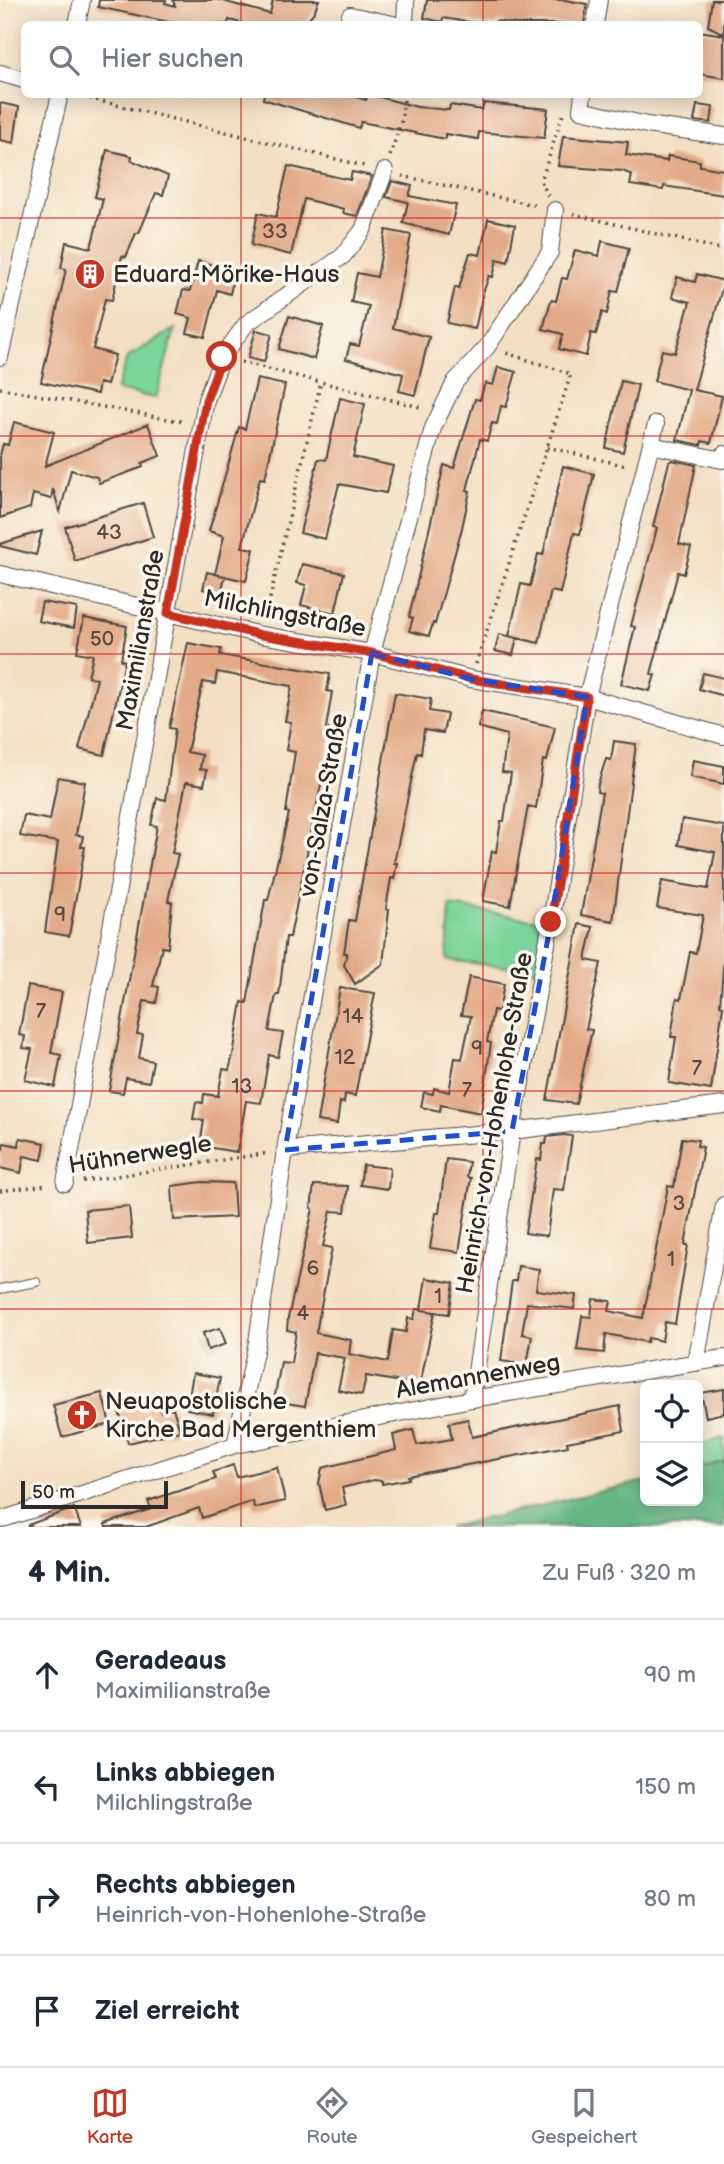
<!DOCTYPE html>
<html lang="de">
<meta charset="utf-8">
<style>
body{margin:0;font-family:"Balsamiq Sans",sans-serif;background:#f2f2f3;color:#1f2937}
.controls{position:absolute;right:21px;bottom:21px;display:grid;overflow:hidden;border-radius:10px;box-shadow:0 4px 18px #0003}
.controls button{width:63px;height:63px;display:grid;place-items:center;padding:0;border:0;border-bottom:2px solid #e0e1e3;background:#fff;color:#1f2937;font:35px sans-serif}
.scale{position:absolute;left:21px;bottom:18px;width:147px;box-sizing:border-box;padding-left:7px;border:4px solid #2b2b2b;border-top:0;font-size:19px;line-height:24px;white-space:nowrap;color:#2b2b2b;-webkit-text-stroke:5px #fbf7ec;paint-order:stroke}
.stop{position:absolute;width:21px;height:21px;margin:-16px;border:5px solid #c8321e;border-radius:50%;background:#fff}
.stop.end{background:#c8321e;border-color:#fff;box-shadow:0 2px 7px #0008}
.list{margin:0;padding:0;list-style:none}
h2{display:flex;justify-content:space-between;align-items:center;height:91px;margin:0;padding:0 28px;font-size:30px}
h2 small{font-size:23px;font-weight:400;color:#747a83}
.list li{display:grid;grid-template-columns:46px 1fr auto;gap:21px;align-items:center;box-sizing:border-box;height:112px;padding:0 28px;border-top:2px solid #e0e1e3}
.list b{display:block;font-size:26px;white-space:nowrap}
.list p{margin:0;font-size:23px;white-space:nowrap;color:#747a83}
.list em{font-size:23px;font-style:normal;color:#747a83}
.icon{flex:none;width:38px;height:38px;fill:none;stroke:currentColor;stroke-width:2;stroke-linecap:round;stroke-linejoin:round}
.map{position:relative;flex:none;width:724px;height:1527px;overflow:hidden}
.search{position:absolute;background:#fff;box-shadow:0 4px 18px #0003;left:21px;right:21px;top:21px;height:77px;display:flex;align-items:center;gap:18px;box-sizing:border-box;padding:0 24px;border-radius:10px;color:#747a83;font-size:26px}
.sheet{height:539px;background:#fff}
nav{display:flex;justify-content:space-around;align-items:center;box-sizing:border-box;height:98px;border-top:2px solid #e0e1e3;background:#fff;font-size:19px;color:#747a83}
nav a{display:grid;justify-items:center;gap:4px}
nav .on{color:#c8321e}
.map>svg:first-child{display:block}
.green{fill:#7ad49b;stroke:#528063;stroke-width:2}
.forest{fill:#63b683;stroke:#477057;stroke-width:2}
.building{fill:#e3aa87}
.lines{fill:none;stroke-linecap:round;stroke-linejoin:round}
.service-casing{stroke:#494642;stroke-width:10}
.minor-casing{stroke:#494642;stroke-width:18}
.path{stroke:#494642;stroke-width:3.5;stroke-dasharray:2 5;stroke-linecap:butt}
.service{stroke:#fff;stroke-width:8}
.minor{stroke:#fff;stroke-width:16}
.route{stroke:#c8321e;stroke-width:9}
.marked{fill:none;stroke:#1d4ed8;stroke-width:5;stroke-dasharray:14 9;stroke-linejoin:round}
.grid{fill:none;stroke:#d62828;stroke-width:2;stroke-opacity:0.55}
.labels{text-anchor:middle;stroke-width:7;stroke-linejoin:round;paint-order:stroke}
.number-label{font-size:21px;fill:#594b42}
.poi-label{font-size:24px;fill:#2b2b2b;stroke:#fbf7ec;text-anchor:start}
.street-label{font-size:24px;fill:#2b2b2b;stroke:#fbf7ec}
</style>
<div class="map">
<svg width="724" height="1527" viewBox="0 0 724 1527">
<rect width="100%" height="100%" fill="#fbf7ec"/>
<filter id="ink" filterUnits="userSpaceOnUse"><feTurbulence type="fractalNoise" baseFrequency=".0143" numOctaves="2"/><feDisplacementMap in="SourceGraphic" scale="14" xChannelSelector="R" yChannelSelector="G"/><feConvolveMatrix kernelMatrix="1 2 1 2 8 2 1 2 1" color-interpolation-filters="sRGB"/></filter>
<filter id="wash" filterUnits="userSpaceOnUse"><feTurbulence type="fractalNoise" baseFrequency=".00686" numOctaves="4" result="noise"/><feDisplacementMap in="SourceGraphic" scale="28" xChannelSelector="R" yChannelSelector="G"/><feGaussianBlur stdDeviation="1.57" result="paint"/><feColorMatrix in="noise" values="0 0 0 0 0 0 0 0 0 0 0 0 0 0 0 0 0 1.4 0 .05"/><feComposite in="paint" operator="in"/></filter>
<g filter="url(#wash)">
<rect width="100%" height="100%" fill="#f3dfc2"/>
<path class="green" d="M175 329 156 398 116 390 127 358Z
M450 906 551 922 542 971 447 960Z
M724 1438V1461L698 1468V1445Z"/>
<path class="forest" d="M724 1461V1527H449L645 1481V1501H698V1468Z"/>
<g id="blocks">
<path class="building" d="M99 0H166L165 3 175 6 173 0H219L270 14 273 0H319L314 12 304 24H245L229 20 228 24H178L98 7Z
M427 0H565L587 4 584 24H516L496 21V24H483L443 18 442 22 424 18Z
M712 0H724V34L708 26Z
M699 31 724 35V78L699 74Z
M264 94H347L366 100 368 94 417 107 449 110 450 105 482 110 484 103 548 109 544 138 479 132 478 139 445 134V139L361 122 359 128 263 99Z
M0 103 19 107 14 143 0 140Z
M697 105 713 107 711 123 694 121Z
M563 136 628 142 626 155 667 161 668 156 700 161V166L724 170V195L664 186 663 190 630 185 632 175 623 171 558 166Z
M107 150 132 156 131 160 168 176 163 195 156 193 139 233H136L126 257 122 256 112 300 105 299 93 349 115 355 107 385 99 383 97 394 41 382 66 269 61 268 66 242 91 248 103 199 95 197Z
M288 166 350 180 352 172 372 176 357 216 343 213 344 209 304 199 291 255 251 245 258 213 276 217Z
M392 181 412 186 409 196 456 205 449 235 403 223 408 202 386 197Z
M488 219 515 225 508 262 497 259 493 277 489 276 483 293 475 329 447 323 455 287 459 288 470 253 480 255Z
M386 230 411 235 393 328 429 337 415 395 399 391 403 374 346 359 350 344 359 346 369 306 351 302 357 273 377 277Z
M602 241 629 248 618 292 612 291 607 314 602 312 596 334 591 333 586 356 559 349 563 334 543 329 551 300 556 301 562 278 567 279 575 250 599 256Z
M198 261 235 271 230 294 217 290 205 337 187 333 191 318 177 314 183 290 190 291Z
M697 274 724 281 694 390 722 396 711 443 702 441 701 445 677 440 689 390 654 381 662 350 675 353 690 302 672 297 677 277 695 282Z
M289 316 323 326 314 359 279 349Z
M256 330 272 334 264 362 248 358Z
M498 367 516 372 506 407 501 406 497 424 492 423 487 441 480 439 467 490 470 491 462 528 435 624 433 623 429 636 409 631 413 618 409 617 444 465 454 468 475 399 480 400 485 383 493 385Z
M257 379 285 385 265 479 260 478 242 547 254 549 246 581 215 574 224 536 209 531 239 427 245 429Z
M621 381 638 385 623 452 606 448Z
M340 398 365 404 353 457 393 466 386 493 339 484 325 539 300 533 318 459 326 460Z
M14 422 54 432 45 466 148 424 160 456 142 463 143 467 99 483 97 477 71 470 60 512 53 489 51 499 33 494 30 508 0 518V455L3 444 8 445Z
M672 460 696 465 679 544 691 547 684 574 678 572 651 674 655 675 650 691 621 684 635 627 631 626 657 528 653 527 669 462Z
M563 466 594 474 580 534 574 533 560 593 551 591 539 643 509 636 521 584 530 586 538 554 543 555Z
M143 503 153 537 75 561 65 527Z
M42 531 36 555 0 546V544Z
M302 564 344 573 335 613 301 605 306 585 297 583Z
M207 572 225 576 221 594 203 589Z
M42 602 77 608 74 628 38 621Z
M84 618 127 626 121 660 125 661 104 755 79 749 97 679 88 677 93 655 77 652Z
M499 634 517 638 513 655 495 651Z
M188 643 221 649 220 655 330 674 327 691 332 692 326 728 332 730 290 937H286L279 995H276L269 1031 283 1033 278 1057 269 1055 261 1103 246 1101 237 1152 200 1146 204 1120 193 1119 196 1102 203 1103 204 1094 218 1096 223 1069 229 1070 233 1055 242 1002 247 1003 265 900H268L289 813 286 812 295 752 286 750 291 722 285 721 292 686 217 672 215 684 203 682 187 752 202 755 200 769 207 770 204 785 186 782 172 853 178 854 168 901 172 902 168 948 162 947 153 986 159 987 156 1003 144 1001 137 1034 143 1035 139 1058 153 1061 149 1082 126 1078 123 1093 109 1091 157 826 151 825 157 798 166 800 175 729 169 728Z
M703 673 724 678V696L699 689Z
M395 693 431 699 429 711 447 714 443 733 424 730 421 754 417 753 394 863H397L394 879 391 878 386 909 389 910 383 964 355 984 344 965 347 953H344L349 920 355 921Z
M482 711 555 727 547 761 543 760 536 808 528 806 510 906 483 901 492 851 496 852 501 821H504L511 773 502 772 507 735 478 727Z
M614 741 636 744 613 921 581 915 602 793 597 792 598 784 606 759 611 760Z
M693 760 724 766V784L690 777Z
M58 777 85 782 76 835 83 836 81 847H85L69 936 45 932 58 842 20 836 24 815 50 820Z
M682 819 724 826V956L720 1005 723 1006 711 1090 669 1083 676 1037H671L677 998 681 999 690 952 696 953 703 915 657 908 662 881 708 889 715 852 678 845Z
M579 924 593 927 586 960 601 963 586 1029 592 1030 576 1104 547 1100Z
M469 977 504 984 499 1011 493 1010 487 1042 491 1043 481 1113 441 1105 440 1111 421 1107 424 1092 433 1094 434 1088 449 1092 455 1058 462 1059 471 1016 461 1015Z
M28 986 62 992 51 1053 61 1055 55 1087 25 1080 32 1049 23 1048 25 1036 19 1035Z
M340 988 375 993 355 1096 345 1094 344 1103 340 1102 337 1124 317 1121Z
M564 1135 572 1136 564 1190 553 1189 547 1236 525 1233 537 1159 541 1160 543 1144H546L547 1137Z
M20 1138 45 1143 42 1160 24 1156 21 1173 0 1168V1149H3L4 1143 19 1146Z
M682 1138 698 1140 697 1146 703 1147 685 1245H688L675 1324 665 1322 662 1341 648 1338 647 1342 606 1334 604 1353 577 1350 582 1316 591 1317 593 1299 611 1301 609 1311 643 1318 668 1186 674 1187Z
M446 1159 469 1162 467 1177 471 1178 459 1252 430 1248 436 1213H439Z
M363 1165 390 1168 388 1189 360 1185Z
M202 1182 233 1183 235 1217 174 1220 172 1186Z
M314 1185 348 1186 345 1212 331 1211 323 1246 332 1248 316 1333 351 1340 349 1354 388 1362 393 1330 406 1332 408 1318 414 1319 416 1309 435 1312 420 1385 366 1376 362 1395 338 1390 345 1358 315 1353 305 1406 274 1401 281 1362 291 1363 296 1332 287 1330 288 1318 313 1209 311 1208Z
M129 1206 132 1238 88 1243 85 1210Z
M518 1266 539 1269 536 1290 576 1295 574 1309 527 1303 522 1334 532 1336 527 1365 501 1361 512 1281H516Z
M426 1278 454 1283 449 1314 421 1310Z
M220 1328 226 1344 208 1350 203 1333Z
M193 1373 220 1378 213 1414 187 1409Z
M724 1389V1413L706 1417 701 1393Z
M102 1393 110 1424 62 1437 53 1405Z
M157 1396 161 1412 173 1408 180 1431 128 1443 118 1408Z
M620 1406 624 1431 567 1442 568 1446 408 1476 409 1479 382 1484V1481L374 1480 342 1488 346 1505 325 1510 319 1483 322 1468 396 1450 393 1435 413 1430 417 1445 452 1439 449 1423 468 1419 472 1437Z
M233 1465 237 1477 277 1467 285 1501 254 1508 253 1501 202 1518 199 1508 146 1527H106L105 1524 151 1509 148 1501 216 1479 213 1472Z
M74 1508 81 1527H28V1525Z"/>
</g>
</g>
<g filter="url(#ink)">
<use href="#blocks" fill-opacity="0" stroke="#494642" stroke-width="2"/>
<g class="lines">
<g class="service-casing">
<path id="service" d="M0 1289 36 1282"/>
</g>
<g class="minor-casing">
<path id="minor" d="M77 24 82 0
M347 24 350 15 393 24
M405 24 406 0
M595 24 599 0
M0 73 24 80
M583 94 581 110 647 125 724 136
M0 357 60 94
M651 445 722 460 724 454
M0 574 261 635 372 653 471 679 587 697 724 736
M285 1150 512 1131 724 1105
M65 1183 206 400 222 357 246 324 343 256 363 230 385 171
M696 1363 724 1205
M472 1399 512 1131 551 922 587 697 656 424
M235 1445 257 1342 285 1150 372 653 433 428 455 382 487 347 550 252 555 210
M0 1520 235 1445 472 1399 724 1358"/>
</g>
<path class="path" d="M76 95 368 167
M390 156 401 122 405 94
M402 176 538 206
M548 196 541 181 564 111
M573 214 724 250
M241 362 424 408
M0 388 184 422
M547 447 627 466
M265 619 321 382
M476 664 571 374 503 352
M83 1181 269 1153
M0 1191 47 1185"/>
<use href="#service" class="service"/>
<use href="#minor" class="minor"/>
</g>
</g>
<g class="lines" filter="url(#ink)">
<path class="route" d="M222 357 206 400 168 613 261 635 372 653 471 679 587 697 551 922"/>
</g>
<path class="marked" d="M372 653 471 679 587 697 551 922 512 1131 285 1150Z"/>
<path class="grid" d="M241 0V24M483 0V24M241 94V1527M483 94V1527M0 218H724M0 436H724M0 654H724M0 873H724M0 1091H724M0 1309H724"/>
<defs>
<g id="building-disc" transform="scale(1.575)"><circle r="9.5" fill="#c8321e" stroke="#fbf7ec"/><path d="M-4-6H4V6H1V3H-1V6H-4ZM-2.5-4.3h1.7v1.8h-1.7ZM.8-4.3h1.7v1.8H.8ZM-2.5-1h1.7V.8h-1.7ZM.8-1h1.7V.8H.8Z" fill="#fff"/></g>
<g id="church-disc" transform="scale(1.575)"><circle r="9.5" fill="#c8321e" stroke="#fbf7ec"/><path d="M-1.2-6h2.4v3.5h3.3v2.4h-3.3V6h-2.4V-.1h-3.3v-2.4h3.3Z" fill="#fff"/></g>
</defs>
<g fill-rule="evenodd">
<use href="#building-disc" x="90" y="274"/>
<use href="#church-disc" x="82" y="1415"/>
</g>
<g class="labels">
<g class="number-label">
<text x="275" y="238">33</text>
<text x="109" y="539">43</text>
<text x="102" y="646">50</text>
<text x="60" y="921">9</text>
<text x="41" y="1018">7</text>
<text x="353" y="1023">14</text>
<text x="477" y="1055">9</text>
<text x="345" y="1064">12</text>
<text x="697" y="1075">7</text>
<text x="242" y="1093">13</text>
<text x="467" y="1097">7</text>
<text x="679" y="1210">3</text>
<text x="671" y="1266">1</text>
<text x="313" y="1275">6</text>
<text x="438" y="1303">1</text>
<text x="303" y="1320">4</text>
</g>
<g class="poi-label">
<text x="113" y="282">Eduard-Mörike-Haus</text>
<text x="105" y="1409">Neuapostolische<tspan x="105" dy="28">Kirche Bad Mergenthiem</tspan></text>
</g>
<g class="street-label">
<text transform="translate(285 613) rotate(11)" y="8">Milchlingstraße</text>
<text transform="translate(140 640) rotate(-80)" y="8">Maximilianstraße</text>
<text transform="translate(323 805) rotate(-80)" y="8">von-Salza-Straße</text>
<text transform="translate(494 1123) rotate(-80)" y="8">Heinrich-von-Hohenlohe-Straße</text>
<text transform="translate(140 1154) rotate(-9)" y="8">Hühnerwegle</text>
<text transform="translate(478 1376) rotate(-10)" y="8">Alemannenweg</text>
</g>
</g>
</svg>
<div class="controls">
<button><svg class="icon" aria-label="locate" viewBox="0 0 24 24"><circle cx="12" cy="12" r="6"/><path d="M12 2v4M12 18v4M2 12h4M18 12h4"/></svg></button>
<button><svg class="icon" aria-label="layers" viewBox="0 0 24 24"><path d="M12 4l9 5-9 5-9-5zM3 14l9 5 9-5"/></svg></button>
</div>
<div class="scale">50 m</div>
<div class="stop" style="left:222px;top:357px"></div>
<div class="stop end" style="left:551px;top:922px"></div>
<div class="search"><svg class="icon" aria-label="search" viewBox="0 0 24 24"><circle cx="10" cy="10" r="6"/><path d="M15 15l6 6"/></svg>Hier suchen</div>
</div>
<section class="sheet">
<h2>4 Min.<small>Zu Fuß · 320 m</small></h2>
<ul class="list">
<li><svg class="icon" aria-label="ahead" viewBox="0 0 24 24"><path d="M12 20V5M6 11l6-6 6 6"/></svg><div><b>Geradeaus</b><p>Maximilianstraße</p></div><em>90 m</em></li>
<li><svg class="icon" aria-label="left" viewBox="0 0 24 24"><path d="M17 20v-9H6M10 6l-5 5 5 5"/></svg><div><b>Links abbiegen</b><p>Milchlingstraße</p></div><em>150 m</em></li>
<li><svg class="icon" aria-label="right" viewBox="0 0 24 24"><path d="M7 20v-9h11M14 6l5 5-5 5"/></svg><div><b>Rechts abbiegen</b><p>Heinrich-von-Hohenlohe-Straße</p></div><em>80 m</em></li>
<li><svg class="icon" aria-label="arrive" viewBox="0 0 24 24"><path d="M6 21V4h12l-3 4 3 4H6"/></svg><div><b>Ziel erreicht</b></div></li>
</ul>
</section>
<nav>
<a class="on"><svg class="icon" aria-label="map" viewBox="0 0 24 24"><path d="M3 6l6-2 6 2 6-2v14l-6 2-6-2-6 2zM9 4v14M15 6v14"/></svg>Karte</a>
<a><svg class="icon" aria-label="directions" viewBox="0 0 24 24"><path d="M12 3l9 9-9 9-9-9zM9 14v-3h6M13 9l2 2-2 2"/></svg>Route</a>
<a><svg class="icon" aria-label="saved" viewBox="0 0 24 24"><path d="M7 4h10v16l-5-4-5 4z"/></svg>Gespeichert</a>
</nav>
